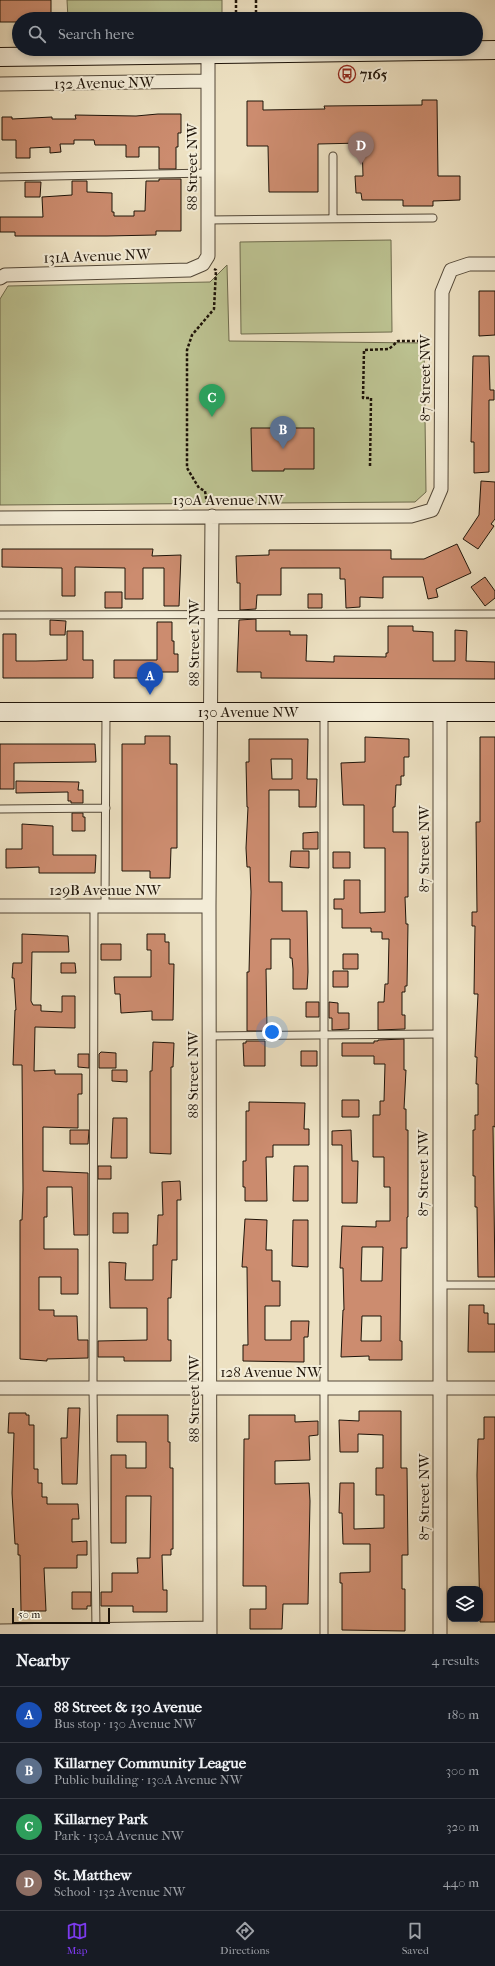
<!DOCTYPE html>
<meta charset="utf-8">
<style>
body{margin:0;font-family:"IM FELL French Canon",serif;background:#20242c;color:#f1f3f6}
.controls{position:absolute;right:12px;bottom:12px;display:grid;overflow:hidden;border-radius:8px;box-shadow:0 2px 6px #0003}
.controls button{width:36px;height:36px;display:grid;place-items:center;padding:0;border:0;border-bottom:1px solid #363941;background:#171b24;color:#f1f3f6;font:20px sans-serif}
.scale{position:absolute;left:12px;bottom:10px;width:98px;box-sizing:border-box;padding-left:4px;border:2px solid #1f1409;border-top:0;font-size:11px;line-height:14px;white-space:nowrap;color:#1f1409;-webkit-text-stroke:3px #f3ecd7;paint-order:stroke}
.you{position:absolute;left:272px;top:1032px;width:14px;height:14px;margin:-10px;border:3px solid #fff;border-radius:50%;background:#1a73e8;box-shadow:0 0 0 6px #1a73e833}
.badge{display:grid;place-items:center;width:26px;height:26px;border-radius:50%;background:#7c3aed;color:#fff;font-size:13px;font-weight:700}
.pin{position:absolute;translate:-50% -33px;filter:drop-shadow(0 1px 2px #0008)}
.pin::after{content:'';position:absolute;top:21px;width:14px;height:12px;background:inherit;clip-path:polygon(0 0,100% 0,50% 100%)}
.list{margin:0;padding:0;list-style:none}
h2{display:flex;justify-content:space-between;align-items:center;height:52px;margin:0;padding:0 16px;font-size:17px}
h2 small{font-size:13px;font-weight:400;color:#9ea1a6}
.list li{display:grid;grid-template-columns:26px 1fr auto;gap:12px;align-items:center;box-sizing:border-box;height:56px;padding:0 16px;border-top:1px solid #363941}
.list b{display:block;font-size:15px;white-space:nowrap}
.list p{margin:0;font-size:13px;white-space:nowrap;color:#9ea1a6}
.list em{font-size:13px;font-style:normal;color:#9ea1a6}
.icon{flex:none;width:22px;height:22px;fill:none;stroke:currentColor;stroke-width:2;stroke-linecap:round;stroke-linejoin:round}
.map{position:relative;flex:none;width:495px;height:1634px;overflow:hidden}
.search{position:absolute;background:#171b24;box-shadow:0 2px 6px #0003;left:12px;right:12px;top:12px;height:44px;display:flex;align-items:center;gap:10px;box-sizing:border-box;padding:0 14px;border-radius:22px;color:#9ea1a6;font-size:15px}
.sheet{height:276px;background:#171b24}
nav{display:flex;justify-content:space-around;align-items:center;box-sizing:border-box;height:56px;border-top:1px solid #363941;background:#171b24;font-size:11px;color:#9ea1a6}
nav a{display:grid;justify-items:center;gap:2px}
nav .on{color:#7c3aed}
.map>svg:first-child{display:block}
.green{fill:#bcc291;stroke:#6e6b4d}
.building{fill:#cc8c6f;stroke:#1f1409;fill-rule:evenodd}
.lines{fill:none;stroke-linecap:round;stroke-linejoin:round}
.lane-casing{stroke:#524737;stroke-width:9}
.street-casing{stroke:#524737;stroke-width:15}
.secondary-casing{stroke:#1f1409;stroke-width:20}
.path{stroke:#1f1409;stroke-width:2.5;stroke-dasharray:3 2;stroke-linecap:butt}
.lane{stroke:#f3ecd7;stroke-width:7}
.street{stroke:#f3ecd7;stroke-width:13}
.secondary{stroke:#f3ecd7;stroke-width:18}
.labels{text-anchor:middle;stroke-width:4;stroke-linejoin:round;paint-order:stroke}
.poi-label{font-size:15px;font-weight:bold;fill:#1f1409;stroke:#f3ecd7;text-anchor:start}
.street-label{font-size:15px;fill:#1f1409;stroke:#f3ecd7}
</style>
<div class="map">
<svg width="495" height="1634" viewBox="0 0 495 1634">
<rect width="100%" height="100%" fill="#ede1c2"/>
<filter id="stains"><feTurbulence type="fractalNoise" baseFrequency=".005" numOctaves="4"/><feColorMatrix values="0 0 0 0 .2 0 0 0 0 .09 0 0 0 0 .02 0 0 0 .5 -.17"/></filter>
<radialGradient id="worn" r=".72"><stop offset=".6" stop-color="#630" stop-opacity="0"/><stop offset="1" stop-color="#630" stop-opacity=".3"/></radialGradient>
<path class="green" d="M67 0H222V19H68Z
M391 240 392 332 241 334 240 242Z
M227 265 229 341 424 343 426 492 415 502 0 505V299L8 286 210 282Z"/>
<path class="building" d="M0 0H51V19H19V22H0Z
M422 100H437L438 176H460V200L433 201V206H403V200H362L361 193H356L355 176H363L362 143 318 144V192H269L268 146H247V101H263V110L325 109 324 106 422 105Z
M158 114H181V133H178V147H176V169H159V147H139V157H126V145H95L94 140H74V144H60L61 152 50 153V147L30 148V158H16V140H2V117H12V119L52 117V119H76L75 115 136 116Z
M159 179H181V231H156V235L107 236H15V232H0V217H43L42 197 72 195V181H87V192L112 193V212H114V216H134V211H145L146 181H159Z
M25 182H41L40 197H25Z
M479 291H495V335L479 336Z
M473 356H489L490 390H494V400H489V472L474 473V442H471Z
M251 428H314V469H284V471H252Z
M481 481 495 482V519L491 524 494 526 478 549 463 539 479 515Z
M457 544 471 573 436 589 438 597 428 599 423 577H383V598L360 597V607L346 608 345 579H340V568H281V595H257L256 609 240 610V583H237L236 556 269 555V550H391V559H424Z
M2 549H153L152 556 181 555 179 606H164V568H143V599H125V568L75 567V596H62V568L2 567Z
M485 577 495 591V598L485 606 471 587Z
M105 592H122V608H105Z
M308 594H322V608H308Z
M256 619V631H290V635H307L306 661 334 662V656L386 657V653H388V626H413V631L433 632V661H455V630L467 631 466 661 495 662V679L261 678V672H237L239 620Z
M50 620 66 621 65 635H50Z
M157 622H172V641H174V654H178V672H147V678H114V660H157Z
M67 631H83V660H93V678H3V634H16V661H36L67 660Z
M145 736H170V764H177V848H171L170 878H150V871H122V744H145Z
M365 737 409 739V757H404V776H401V785H396L395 807H393V832H408V897H405L406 924H408L407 986H405V992H402V1015H405V1029L378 1030V1002H384L385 984H388L389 939H382V932H371V928H342V909H334V899H344V880H360V913L385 912V848H364V805H343L341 763 365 762Z
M480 737H495V1127L493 1126 495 1277H478L477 1207H475V1176H473V1130H475V1115H478V1084H476L477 1057H475L478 994H474L475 926H472V912H477L476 822H480Z
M249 739H308L307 779H317L316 807H299V790H269V882H282V911H307L308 972 307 989H293V969L292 958H290V939H271V969H266L267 1029 265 1031H247V972H249L251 892 250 867H247L246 848 248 807H247L246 762H249ZM271 759H292V779H272Z
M0 744H95L96 762 14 763V789H0Z
M16 781 79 782 78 790H83V803H71V801H68V792L16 793Z
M72 813H83V817H85V831H72Z
M22 824 53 826V855H96L95 873H39V867L6 868V849H22Z
M318 832V849H303V833Z
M291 851H309V868L290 867Z
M333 852H350V868H333Z
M22 934 68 936 69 952H32L31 1001 33 1005H41V1011L62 1012V996H75V1028L35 1027 34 1071 55 1070V1074H82V1094H78V1128L43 1127V1171L88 1173V1235H74L72 1187H47V1217H44V1249H78V1294H61V1277H39V1310H54V1316H77L78 1340H88V1358L47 1359V1361L20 1359V1220H22L23 1190 22 1065H13L15 1010H16L14 978H12L13 963H22Z
M147 934H165V942H169V964H174L173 1020H152V1011L121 1013 120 994H115L114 977H151V950H147Z
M101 944H121V960H101Z
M343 954H358V969H343Z
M61 963H75L76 973H61Z
M333 971H348V987H333Z
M306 1002H319V1017H306Z
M329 1002 338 1003V1013H349V1029L332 1030V1018H329Z
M404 1039V1070H406L404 1109H406V1130H408V1217H407V1248H401L400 1341H402V1360H369V1356L341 1357 343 1310H344L343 1268H340L342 1226 376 1227V1221H390V1187H384V1157H373V1115H380V1101H384L385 1064H374V1056H342V1043H374V1041H378V1040ZM362 1247H383L382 1281H361ZM362 1316H381V1341H361Z
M246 1041H265V1066H244L243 1043H246Z
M153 1042 174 1043 173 1067H171V1154L150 1153V1071H152Z
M301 1051H317V1066H301Z
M101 1052 116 1053V1068H99V1054Z
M78 1054H89V1068L78 1067Z
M112 1070H127V1082L112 1081Z
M342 1100H359V1117H342Z
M249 1102 305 1103 304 1129H309V1145H273V1157H266L267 1201H245V1187H243V1161H246V1111H249Z
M113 1118H127V1158H111Z
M70 1130H89L88 1144H70Z
M351 1130 352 1161H358L357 1203H342V1145H332V1131Z
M98 1166H111V1179H98Z
M294 1166H308V1201H293Z
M180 1181 181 1200H177V1260H172L171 1298H168V1340H171V1361H124V1357H98V1341L147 1340V1308H110L109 1262 126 1263 125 1280H153V1245H157L158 1215H163L162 1182Z
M113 1213H128V1233H113Z
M245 1219 267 1220 266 1250H272V1281H280V1306H265V1340H291V1321H309L308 1337H304V1362L243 1361V1345H248L247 1267H242Z
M293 1220H308V1267L292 1266Z
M469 1305H484V1313H488V1324H495V1352H468Z
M68 1408H80L77 1484H62L61 1438H67Z
M359 1411H401V1468H407L408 1555H402V1589H405V1631L342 1630V1583H340V1573L370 1572V1544H343L342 1513H339L340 1483H354V1529L384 1528V1495H376V1468H383V1435L358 1434V1452H340L339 1420 359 1421Z
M9 1413H26V1415H29V1425H34V1469H38V1483H42V1497H47V1504H78L79 1519H72V1542L87 1541V1555H77V1568H44L46 1611H21L20 1555H18V1544H15L12 1493 14 1433H8Z
M117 1415H168V1442H170V1468H173V1549H171V1555H162L163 1590H167V1612H133V1606H101V1592H112V1573H138L137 1558H150L151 1496H126V1543H111V1455H126V1468H146V1442H117Z
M249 1415H295V1422L318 1421V1435L309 1436 310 1460 275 1461V1484L309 1483 310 1501 308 1604H283L282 1629H250V1609H266V1586H243L244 1439H249Z
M484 1417H495V1622H480L477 1475 478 1439H484Z
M72 1592H91V1606H87V1609H72Z"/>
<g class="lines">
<g class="lane-casing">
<path id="lane" d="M333 156V218
M0 177 209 173
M208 220 433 218
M0 615 495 614
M324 712V1634
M0 809 106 808
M94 907 93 1388 96 1630
M105 907 106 712
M209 1036 439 1034
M439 1285H495"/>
</g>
<g class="street-casing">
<path id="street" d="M0 84 208 81
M0 278 5 275 189 270 203 264 208 256V54
M0 518 411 516 432 510 441 489 442 292 451 270 469 264H495
M0 906H209
M0 1388H495
M0 1631 210 1628
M210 1634 209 906 212 516
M440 1634V712"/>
</g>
<g class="secondary-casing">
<path id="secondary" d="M0 57 495 50
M0 712H495"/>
</g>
<path class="path" d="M236 0V19
M256 0V19
M370 466 371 398H363L364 350 389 349 398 341H431
M207 504 205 491 199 488 187 468V350L192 335 214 309 216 270 214 269"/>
<use href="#lane" class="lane"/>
<use href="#street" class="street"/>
<use href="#secondary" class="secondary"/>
</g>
<defs>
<g id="bus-ring" transform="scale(0.9)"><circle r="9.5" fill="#f3ecd7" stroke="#8f2418" stroke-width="1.5"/><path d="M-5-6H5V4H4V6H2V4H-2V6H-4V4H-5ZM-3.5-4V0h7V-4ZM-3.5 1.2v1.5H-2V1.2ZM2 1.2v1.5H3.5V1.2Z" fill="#8f2418"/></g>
</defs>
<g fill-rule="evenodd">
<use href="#bus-ring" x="347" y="74"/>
</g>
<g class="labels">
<g class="poi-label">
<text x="360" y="79">7165</text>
</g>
<g class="street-label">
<text transform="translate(104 83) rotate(-1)" y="5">132 Avenue NW</text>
<text transform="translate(192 167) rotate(-90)" y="5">88 Street NW</text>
<text transform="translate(97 256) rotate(-2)" y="5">131A Avenue NW</text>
<text transform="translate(425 378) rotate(-90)" y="5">87 Street NW</text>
<text x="228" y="505">130A Avenue NW</text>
<text transform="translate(194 643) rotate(-90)" y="5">88 Street NW</text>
<text x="248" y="717">130 Avenue NW</text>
<text transform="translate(424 849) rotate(-90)" y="5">87 Street NW</text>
<text x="105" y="895">129B Avenue NW</text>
<text transform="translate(193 1075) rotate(-90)" y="5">88 Street NW</text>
<text transform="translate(423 1173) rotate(-90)" y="5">87 Street NW</text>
<text x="271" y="1377">128 Avenue NW</text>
<text transform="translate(194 1399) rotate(-90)" y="5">88 Street NW</text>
<text transform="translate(424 1497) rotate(-90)" y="5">87 Street NW</text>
</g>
</g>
<rect width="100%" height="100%" filter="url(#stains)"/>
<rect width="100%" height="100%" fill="url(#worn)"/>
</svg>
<div class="controls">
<button><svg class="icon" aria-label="layers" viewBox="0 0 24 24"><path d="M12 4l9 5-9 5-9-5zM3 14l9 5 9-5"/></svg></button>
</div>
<div class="scale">50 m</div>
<div class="you"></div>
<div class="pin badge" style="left:150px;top:695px;background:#1a4fb4">A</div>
<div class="pin badge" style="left:283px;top:449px;background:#5c6f8a">B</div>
<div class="pin badge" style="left:212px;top:417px;background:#2e9e5b">C</div>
<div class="pin badge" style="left:361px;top:165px;background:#8d6e63">D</div>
<div class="search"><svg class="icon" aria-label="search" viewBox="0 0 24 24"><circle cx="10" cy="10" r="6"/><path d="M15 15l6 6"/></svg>Search here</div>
</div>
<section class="sheet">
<h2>Nearby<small>4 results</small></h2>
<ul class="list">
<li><span class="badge" style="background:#1a4fb4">A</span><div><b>88 Street &amp; 130 Avenue</b><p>Bus stop · 130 Avenue NW</p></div><em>180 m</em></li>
<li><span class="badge" style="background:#5c6f8a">B</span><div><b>Killarney Community League</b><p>Public building · 130A Avenue NW</p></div><em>300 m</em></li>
<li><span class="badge" style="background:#2e9e5b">C</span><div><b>Killarney Park</b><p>Park · 130A Avenue NW</p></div><em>320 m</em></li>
<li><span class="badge" style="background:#8d6e63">D</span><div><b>St. Matthew</b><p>School · 132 Avenue NW</p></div><em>440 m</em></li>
</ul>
</section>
<nav>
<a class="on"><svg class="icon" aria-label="map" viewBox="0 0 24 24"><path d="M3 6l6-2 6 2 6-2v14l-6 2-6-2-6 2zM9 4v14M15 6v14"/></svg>Map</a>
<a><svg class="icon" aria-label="directions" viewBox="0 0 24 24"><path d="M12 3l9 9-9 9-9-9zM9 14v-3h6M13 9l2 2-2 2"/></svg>Directions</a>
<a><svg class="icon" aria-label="saved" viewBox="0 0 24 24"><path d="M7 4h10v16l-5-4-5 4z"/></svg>Saved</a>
</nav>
